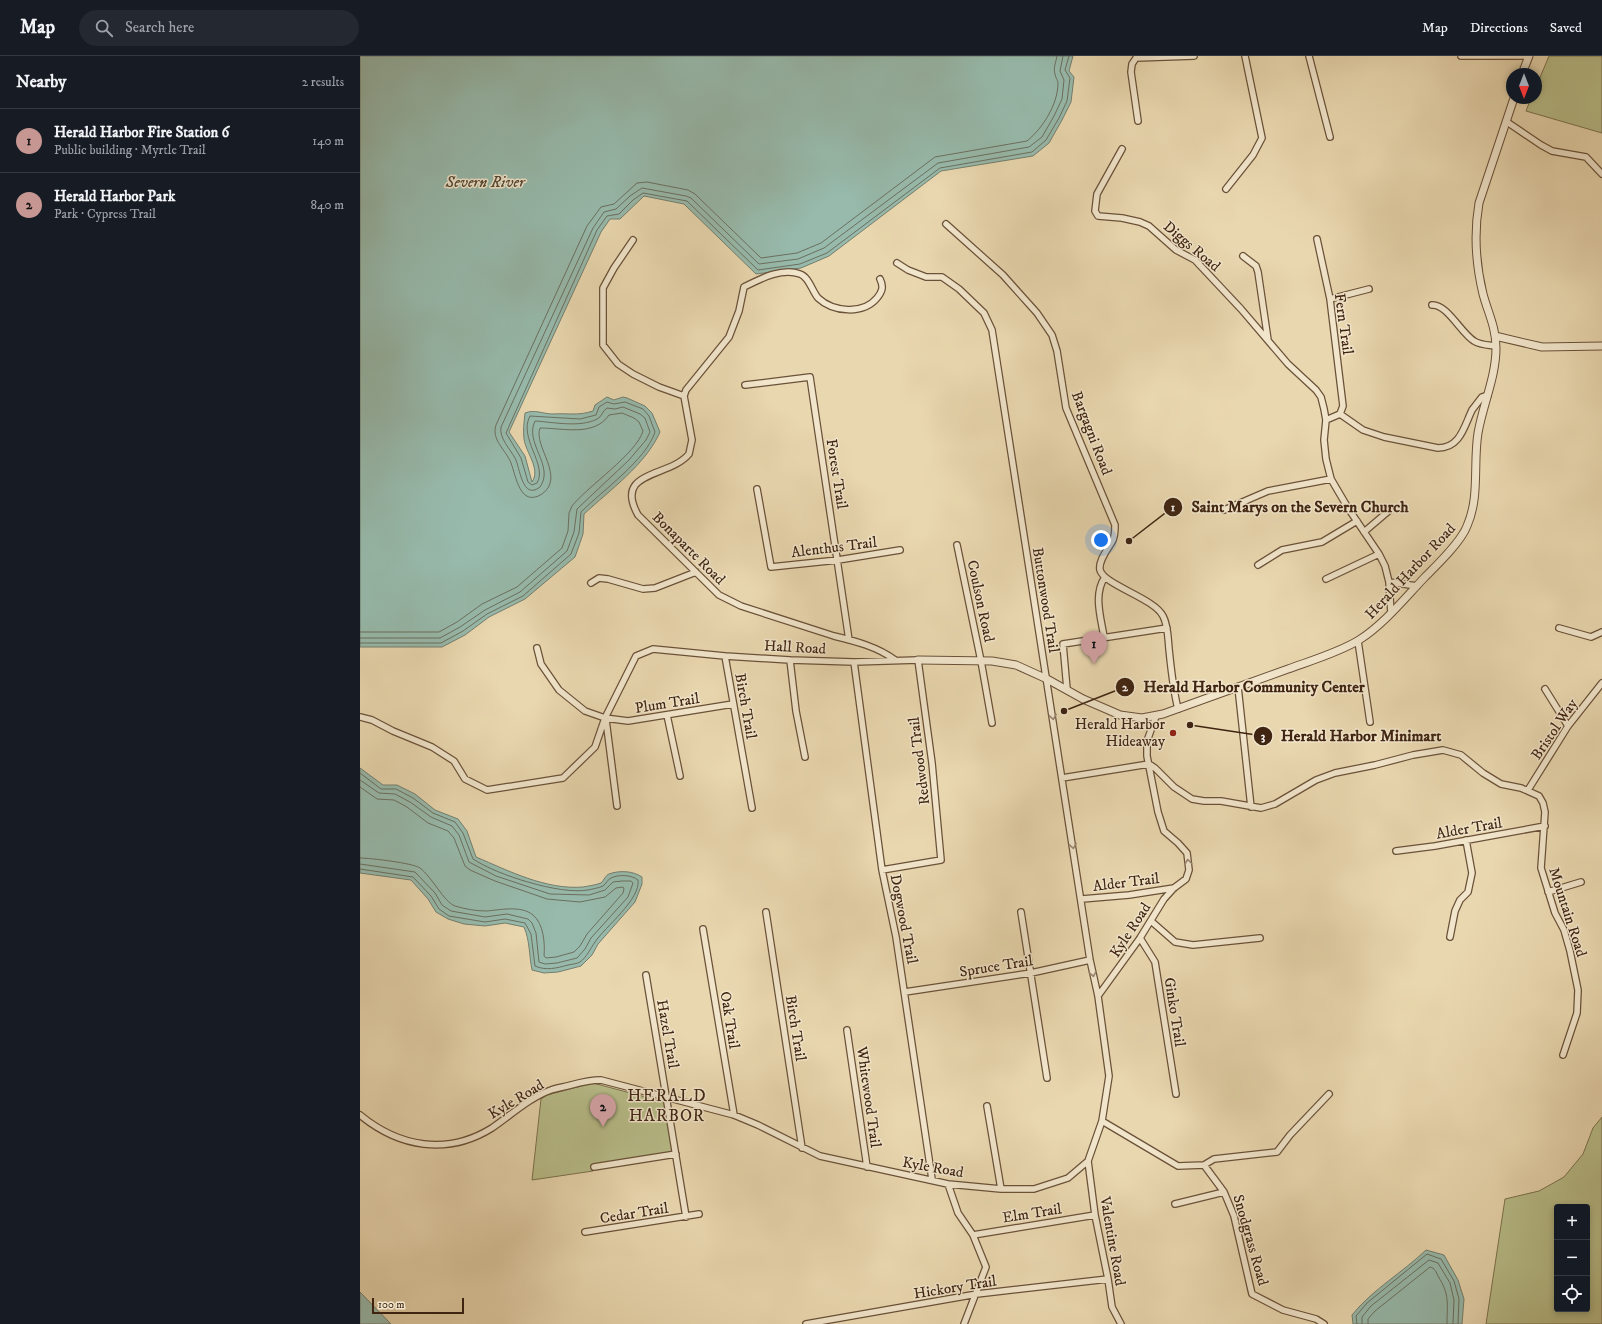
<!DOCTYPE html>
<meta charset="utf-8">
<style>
body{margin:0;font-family:"IM FELL DW Pica",serif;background:#242831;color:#f1f3f6}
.controls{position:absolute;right:12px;bottom:12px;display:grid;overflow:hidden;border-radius:4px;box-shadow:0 2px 6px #0003}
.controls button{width:36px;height:36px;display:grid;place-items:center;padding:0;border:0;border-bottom:1px solid #363941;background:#171b24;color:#f1f3f6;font:20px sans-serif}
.compass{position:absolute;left:1146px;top:12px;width:36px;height:36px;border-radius:50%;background:#171b24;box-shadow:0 2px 6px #0003;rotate:180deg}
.scale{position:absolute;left:12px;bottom:10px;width:92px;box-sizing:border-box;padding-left:4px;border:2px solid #3f2412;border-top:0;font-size:11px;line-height:14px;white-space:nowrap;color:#3f2412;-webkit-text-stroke:3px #f1e5cb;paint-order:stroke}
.you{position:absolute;left:741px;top:484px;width:14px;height:14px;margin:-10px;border:3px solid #fff;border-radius:50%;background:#1a73e8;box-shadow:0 0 0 6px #1a73e833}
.badge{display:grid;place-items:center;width:26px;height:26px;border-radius:50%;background:#c59692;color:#111;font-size:13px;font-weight:700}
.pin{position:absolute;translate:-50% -33px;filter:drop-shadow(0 1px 2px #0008)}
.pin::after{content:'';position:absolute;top:21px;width:14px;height:12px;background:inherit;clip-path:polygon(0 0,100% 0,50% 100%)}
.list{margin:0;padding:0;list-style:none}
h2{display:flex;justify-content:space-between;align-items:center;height:52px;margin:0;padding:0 16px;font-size:17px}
h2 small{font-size:13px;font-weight:400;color:#9ea1a6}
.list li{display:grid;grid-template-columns:26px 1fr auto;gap:12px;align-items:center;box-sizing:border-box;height:64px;padding:0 16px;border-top:1px solid #363941}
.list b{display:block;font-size:15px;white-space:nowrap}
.list p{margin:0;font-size:13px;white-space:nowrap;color:#9ea1a6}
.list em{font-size:13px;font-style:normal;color:#9ea1a6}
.icon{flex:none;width:22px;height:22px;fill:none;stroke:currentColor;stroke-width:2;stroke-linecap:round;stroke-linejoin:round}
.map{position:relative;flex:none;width:1242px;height:1268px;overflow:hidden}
header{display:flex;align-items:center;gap:24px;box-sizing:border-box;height:56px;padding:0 20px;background:#171b24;border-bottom:1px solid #363941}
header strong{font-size:19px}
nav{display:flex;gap:22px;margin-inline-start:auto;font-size:14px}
.search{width:280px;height:36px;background:#242831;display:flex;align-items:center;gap:10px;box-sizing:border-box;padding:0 14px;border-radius:22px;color:#9ea1a6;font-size:15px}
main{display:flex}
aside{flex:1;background:#171b24}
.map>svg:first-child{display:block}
.green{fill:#b8be8a;stroke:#7c714e;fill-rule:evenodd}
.water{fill:#97baac;stroke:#747e6e}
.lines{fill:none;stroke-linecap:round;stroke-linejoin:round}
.shore{stroke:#6b6f5f;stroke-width:1}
.minor-casing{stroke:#6a5139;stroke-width:8}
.tertiary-casing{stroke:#6a5139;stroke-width:9}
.minor{stroke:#f1e5cb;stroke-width:5.5}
.tertiary{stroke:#f1e5cb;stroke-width:7}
.oneway{stroke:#98846e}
.poi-dot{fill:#8f2418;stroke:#f1e5cb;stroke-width:1.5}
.labels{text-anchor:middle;stroke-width:3;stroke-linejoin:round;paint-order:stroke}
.street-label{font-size:15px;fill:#3f2412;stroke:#f1e5cb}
.poi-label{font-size:15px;fill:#3f2412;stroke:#f1e5cb;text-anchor:end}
.water-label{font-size:16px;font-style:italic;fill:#554a38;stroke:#f1e5cb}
.quarter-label{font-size:17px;letter-spacing:1px;fill:#3f2412;stroke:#f1e5cb}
.leader{fill:none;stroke:#3f2412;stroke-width:1.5}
.callout-dot{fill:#3f2412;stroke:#f1e5cb;stroke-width:1.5}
.mark-label{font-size:12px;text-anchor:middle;font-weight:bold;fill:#fff}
.callout-label{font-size:16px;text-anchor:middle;font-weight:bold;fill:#3f2412;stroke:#f1e5cb;stroke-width:3;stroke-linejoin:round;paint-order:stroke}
</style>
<header>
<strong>Map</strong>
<div class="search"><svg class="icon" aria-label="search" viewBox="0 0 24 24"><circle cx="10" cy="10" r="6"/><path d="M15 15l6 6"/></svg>Search here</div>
<nav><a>Map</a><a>Directions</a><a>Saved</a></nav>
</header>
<main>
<aside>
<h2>Nearby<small>2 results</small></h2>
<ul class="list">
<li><span class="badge">1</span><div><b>Herald Harbor Fire Station 6</b><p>Public building · Myrtle Trail</p></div><em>140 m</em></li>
<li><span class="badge">2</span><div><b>Herald Harbor Park</b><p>Park · Cypress Trail</p></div><em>840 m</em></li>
</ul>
</aside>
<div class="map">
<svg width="1242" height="1268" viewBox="0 0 1242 1268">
<rect width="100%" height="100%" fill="#e9d7af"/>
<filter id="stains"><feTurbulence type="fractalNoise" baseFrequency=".005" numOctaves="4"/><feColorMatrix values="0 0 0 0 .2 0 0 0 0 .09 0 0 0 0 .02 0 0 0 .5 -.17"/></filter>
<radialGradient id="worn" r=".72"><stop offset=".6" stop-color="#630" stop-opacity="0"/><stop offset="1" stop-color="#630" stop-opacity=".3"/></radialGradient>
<path class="green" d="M1189 0H1242V77L1166 55 1171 42H1176V31Z
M233 1027 304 1046 313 1096 232 1109 233 1115 172 1124 181 1043 187 1039Z
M1242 1061V1268H1126L1145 1143 1179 1135 1204 1121 1223 1098 1233 1072ZM1197 1151H1227V1253H1197Z"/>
<path class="water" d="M0 0H713L709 15 714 21 711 46 702 64 689 87 673 100 581 115 469 200 441 212 396 218 324 148 284 140 260 163H250L241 176 149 376 165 400 172 426C181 413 166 397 164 383 163 375 164 366 165 357 175 353 183 358 193 358 208 357 218 360 233 355L235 349 247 341 254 344 263 341 267 342 285 350 292 357 300 376C286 408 250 434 224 458L223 478 215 501 165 543 129 561 105 579 82 591H0Z
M0 712 23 729H37L55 738 75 754 98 763 107 775 116 801C149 815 186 834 223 831 228 830 236 829 241 827 244 824 246 819 249 818 260 814 273 815 282 821V828L275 846 238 888 232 899 221 910 198 916 184 917 172 914C169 899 170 885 164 871L145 867 125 870 104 868 88 863 76 856 68 843 51 824 0 817Z
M1066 1194 1084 1199 1098 1224 1104 1243 1102 1268H993L992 1259C1013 1233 1042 1217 1066 1194Z
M0 1236 31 1268H0Z"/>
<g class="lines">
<path class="shore" d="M0 576H79L97 566 122 548 157 531 202 492 208 475 209 457 212 450C228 430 277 397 283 375L279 366 274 362 262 357 249 359C234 381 203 372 180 372 173 390 206 421 182 438 160 452 156 420 151 407 146 394 131 384 136 369L227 170 241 151 254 148 277 127 287 126 328 134 335 138 401 202 437 197 461 187 575 101 667 85C683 72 698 48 698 27 698 24 695 21 695 18 693 12 696 6 697 0
M0 582H80L100 571 125 554 160 536 207 495 214 476 217 453 269 404 286 384 290 376 285 362 280 358 263 351 255 353 247 352C242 355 242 361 237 363 220 372 193 366 175 365 164 387 195 410 180 431 162 445 160 411 155 402 150 393 139 382 141 371L233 172 244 156 256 153 270 140 282 132 326 140 331 142 399 208 438 203 464 192 578 107 669 91 682 81 694 60 702 43 704 24 700 15 703 0
M0 587H81L103 575 127 558 163 540 211 498 219 477 221 456C243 434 286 404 295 376L289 360 283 353 265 346 254 348 247 346 239 351 236 359 220 363 170 360C158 382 188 409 177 427L172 429 168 426 161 402 146 377 237 174 247 160 259 158 273 144 283 137 327 145 398 214 440 208 467 197 580 112 672 96 686 84 699 62 707 45 710 22 705 14 709 0
M0 717 21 733H36L53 742 73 757 95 766 103 777 113 803C137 819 200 839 228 834 232 833 239 832 243 830 246 828 248 823 251 822 259 818 272 819 278 824 281 843 245 871 235 886 230 893 227 901 220 906 217 908 212 908 208 909 197 912 186 915 175 910L171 878 165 867 145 863 125 866 89 860 79 853 71 840 53 821 0 813
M0 724 19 737 35 738 50 746 71 761 92 770 99 779 109 806 136 820 190 838 229 839 245 834 253 826 262 825H271L273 827 268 841 231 882 225 893 217 902 197 907 185 908 179 906 176 877 172 867 168 863 147 858 125 861 91 855 82 849 75 837 55 816 0 808
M0 731 17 743 34 744 47 751 68 767 88 775 94 782 105 810 110 814 135 825 187 843 220 846 245 841 256 832 263 831 264 833 263 837 227 878 220 890 214 896 196 901 186 902 184 900C185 888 184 868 173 859 161 849 140 854 126 855 116 855 105 853 95 850 84 846 72 821 60 812 53 807 10 802 0 802
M997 1268 996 1260 1007 1247 1067 1198 1081 1203 1094 1225 1099 1243 1098 1268
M1002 1268V1261L1011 1250 1069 1204 1078 1207 1090 1227 1094 1244 1093 1268
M1008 1268V1263L1015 1255 1070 1211C1075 1212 1076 1216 1078 1220 1090 1239 1087 1247 1087 1268"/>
<g class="minor-casing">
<path id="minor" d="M949 0 970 81
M1101 0H1169
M778 65 771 16 772 8 776 2 834 0
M1147 66 1181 89 1192 95 1226 101 1242 118
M762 93 737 138 735 155 738 160 762 162 780 166 789 170 816 194 835 204 881 253 928 308 956 334 961 341 964 353 966 364 964 384 966 403 971 423 988 452 1019 498 1025 510 1029 526 1031 557
M866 133 893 99 902 82 885 0
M586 168 643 219 677 257 692 279 697 295 706 352 755 469C755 474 755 479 753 484 749 492 738 504 740 514 744 529 794 542 803 560 808 569 808 582 809 593 811 613 813 633 818 653
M957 183 970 243 983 350 980 358
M273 184 254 212 243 232V289L258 308 273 318 299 331 324 340
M883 200 896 210 898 216 908 284
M520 223C524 231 522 236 517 242 503 259 473 256 458 242 452 235 449 221 440 218 422 211 400 223 384 231L379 255 369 281 326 334 324 340 332 384 329 398C309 422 253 414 278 459L359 539 381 550 474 580C495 585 518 591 535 604
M970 243 1009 233
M1072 249C1087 248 1101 277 1114 285 1120 289 1128 289 1136 290
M385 329 450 321 489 584
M966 364 980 358 1003 374 1024 381 1078 392C1100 392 1104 371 1112 354 1115 350 1119 345 1122 341L1128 339
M397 433 411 511 478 504 540 494
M864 454 908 435 971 423
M1004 476 1031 453
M597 489 621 605 632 667
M898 509 922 494 962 486 997 465
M966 523 1019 498
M1029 526 1057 530
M231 527 239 522 248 523 283 533 295 532 336 516
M1199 572 1231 581 1242 576
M744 581C741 562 733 538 745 521
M998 585 1010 666
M177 592 181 608 199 634 225 655 245 662 268 665 373 648
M365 600 392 752
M430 604 436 655 445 701
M494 606 522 814 536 881 572 1123
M878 631 891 751
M707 633 703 588 807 572
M1185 633 1208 670
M307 659 320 720
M0 661 12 664 33 675 72 691 94 705 105 723 127 734 203 722 235 691 245 662 276 600 293 593 365 600 430 604 494 606 558 604 572 707 581 804 522 814
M246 664 257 750
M789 708 795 712 814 731 832 743 844 745H861L901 752 915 748 956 724 975 717 1015 709 1053 699 1083 694 1101 699 1123 717 1141 728 1161 732 1179 740 1183 747 1185 756 1181 812 1195 857 1204 874 1210 895 1218 934 1217 957 1203 999
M702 722 789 708
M1168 734 1208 670 1242 627
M1036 795 1075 790 1185 770
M1188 836 1221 826
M722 843 769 839 814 832
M406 856 442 1092
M661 856 687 1022
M791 865 815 886 833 889 900 882
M343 873 374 1059
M1090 881 1095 855 1100 844 1108 836 1112 817 1106 784
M780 882 795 906 816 1038
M286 919 326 1161
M545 936 671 917 730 904
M738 940 780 882 804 843 814 832 826 823 829 814 827 797 818 787 804 775 798 756 787 700V685L796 660
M487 974 507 1111
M627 1050 641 1133
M0 1059C39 1091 87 1100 132 1072 151 1059 169 1042 191 1034 197 1032 204 1031 211 1029 222 1026 230 1024 241 1024L374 1059 398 1069 460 1100 588 1128 641 1133H674L708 1122 728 1105 742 1065 749 1020 738 940 730 904 632 274 624 257 599 233 582 221H566L548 214 537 207
M742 1065 818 1110 844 1109 854 1103 917 1096 930 1079 969 1038
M728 1105 735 1159 748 1223 752 1251 761 1268
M844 1109 864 1136 874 1160 892 1238 923 1254 956 1263 964 1268
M234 1111 316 1098
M588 1128 598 1157 613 1179 626 1211 604 1268
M815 1148 864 1136
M225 1176 339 1158
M613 1179 735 1159
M446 1268 617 1238 748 1223"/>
</g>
<g class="tertiary-casing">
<path id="tertiary" d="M1162 18 1169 0
M1135 280 1182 291 1242 290
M558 604 632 605 656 609 687 623 723 643 760 659 782 662 803 658C845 643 886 628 928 613 950 605 980 596 999 584 1024 568 1044 543 1065 521 1077 509 1101 486 1107 470 1120 441 1113 408 1118 377 1123 348 1136 321 1136 292 1136 271 1128 257 1123 238 1116 209 1114 176 1119 147L1154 42"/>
</g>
<use href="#minor" class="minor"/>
<use href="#tertiary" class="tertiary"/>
</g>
<defs><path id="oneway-chevron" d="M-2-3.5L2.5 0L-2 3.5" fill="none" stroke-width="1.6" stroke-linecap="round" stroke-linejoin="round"/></defs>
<g class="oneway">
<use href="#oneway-chevron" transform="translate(693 661) rotate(81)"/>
<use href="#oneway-chevron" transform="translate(713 790) rotate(81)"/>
<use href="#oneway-chevron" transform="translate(828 806) rotate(-97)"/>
<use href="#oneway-chevron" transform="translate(733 918) rotate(79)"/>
</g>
<circle class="poi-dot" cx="813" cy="677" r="4"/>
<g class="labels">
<g class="street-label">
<text transform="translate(832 190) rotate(40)" y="5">Diggs Road</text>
<text transform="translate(984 268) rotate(82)" y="5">Fern Trail</text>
<text transform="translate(732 377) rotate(69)" y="5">Bargagni Road</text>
<text transform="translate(477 418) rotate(81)" y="5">Forest Trail</text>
<text transform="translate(474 491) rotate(-7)" y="5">Alenthus Trail</text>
<text transform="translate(329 492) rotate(45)" y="5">Bonaparte Road</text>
<text transform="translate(1050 515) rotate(-47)" y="5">Herald Harbor Road</text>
<text transform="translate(686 544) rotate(81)" y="5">Buttonwood Trail</text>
<text transform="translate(621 545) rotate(78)" y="5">Coulson Road</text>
<text transform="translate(435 591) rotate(3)" y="5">Hall Road</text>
<text transform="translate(307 647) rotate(-9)" y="5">Plum Trail</text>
<text transform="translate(386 650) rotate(80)" y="5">Birch Trail</text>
<text transform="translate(1194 673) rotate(-56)" y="5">Bristol Way</text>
<text transform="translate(559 705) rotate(-97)" y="5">Redwood Trail</text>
<text transform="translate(1109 772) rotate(-10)" y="5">Alder Trail</text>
<text transform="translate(766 826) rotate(-7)" y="5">Alder Trail</text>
<text transform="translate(1208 856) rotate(72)" y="5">Mountain Road</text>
<text transform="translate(544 863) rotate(79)" y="5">Dogwood Trail</text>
<text transform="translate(770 874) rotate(-57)" y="5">Kyle Road</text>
<text transform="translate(636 910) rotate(-9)" y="5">Spruce Trail</text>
<text transform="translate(815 956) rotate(81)" y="5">Ginko Trail</text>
<text transform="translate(370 964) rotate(81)" y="5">Oak Trail</text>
<text transform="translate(436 972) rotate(81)" y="5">Birch Trail</text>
<text transform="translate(308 978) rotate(80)" y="5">Hazel Trail</text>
<text transform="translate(509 1041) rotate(82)" y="5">Whitewood Trail</text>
<text transform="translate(156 1043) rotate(-31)" y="5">Kyle Road</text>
<text transform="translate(573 1111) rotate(10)" y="5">Kyle Road</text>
<text transform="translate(274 1157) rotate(-9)" y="5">Cedar Trail</text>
<text transform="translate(672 1157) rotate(-9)" y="5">Elm Trail</text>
<text transform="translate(891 1184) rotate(74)" y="5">Snodgrass Road</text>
<text transform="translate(753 1185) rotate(80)" y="5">Valentine Road</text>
<text transform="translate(595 1231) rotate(-9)" y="5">Hickory Trail</text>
</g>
<g class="poi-label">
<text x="805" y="673">Herald Harbor<tspan x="805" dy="17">Hideaway</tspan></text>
</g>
<g class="water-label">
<text x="125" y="131">Severn River</text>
</g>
<g class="quarter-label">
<text x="307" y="1045">HERALD<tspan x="307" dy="20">HARBOR</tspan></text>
</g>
</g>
<path class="leader" d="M769 485L813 451M704 655L765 631M830 669L903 680"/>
<g class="callout-dot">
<circle cx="769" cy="485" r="4"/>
<circle cx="704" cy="655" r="4"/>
<circle cx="830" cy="669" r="4"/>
<circle cx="813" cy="451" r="10"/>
<circle cx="765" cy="631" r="10"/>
<circle cx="903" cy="680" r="10"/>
</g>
<g class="mark-label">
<text x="813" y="455">1</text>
<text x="765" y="635">2</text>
<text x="903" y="684">3</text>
</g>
<g class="callout-label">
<text x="940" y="456">Saint Marys on the Severn Church</text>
<text x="894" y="636">Herald Harbor Community Center</text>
<text x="1001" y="685">Herald Harbor Minimart</text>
</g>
<rect width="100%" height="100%" filter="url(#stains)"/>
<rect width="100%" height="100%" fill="url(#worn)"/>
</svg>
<div class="controls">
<button>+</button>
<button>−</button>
<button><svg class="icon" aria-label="locate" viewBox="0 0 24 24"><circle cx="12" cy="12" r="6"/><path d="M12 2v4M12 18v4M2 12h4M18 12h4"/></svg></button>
</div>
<svg class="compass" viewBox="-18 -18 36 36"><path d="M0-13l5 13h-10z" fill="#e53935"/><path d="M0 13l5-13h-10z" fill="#9ea1a6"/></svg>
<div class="scale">100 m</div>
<div class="you"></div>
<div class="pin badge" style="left:734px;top:608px">1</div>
<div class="pin badge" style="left:243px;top:1071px">2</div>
</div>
</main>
